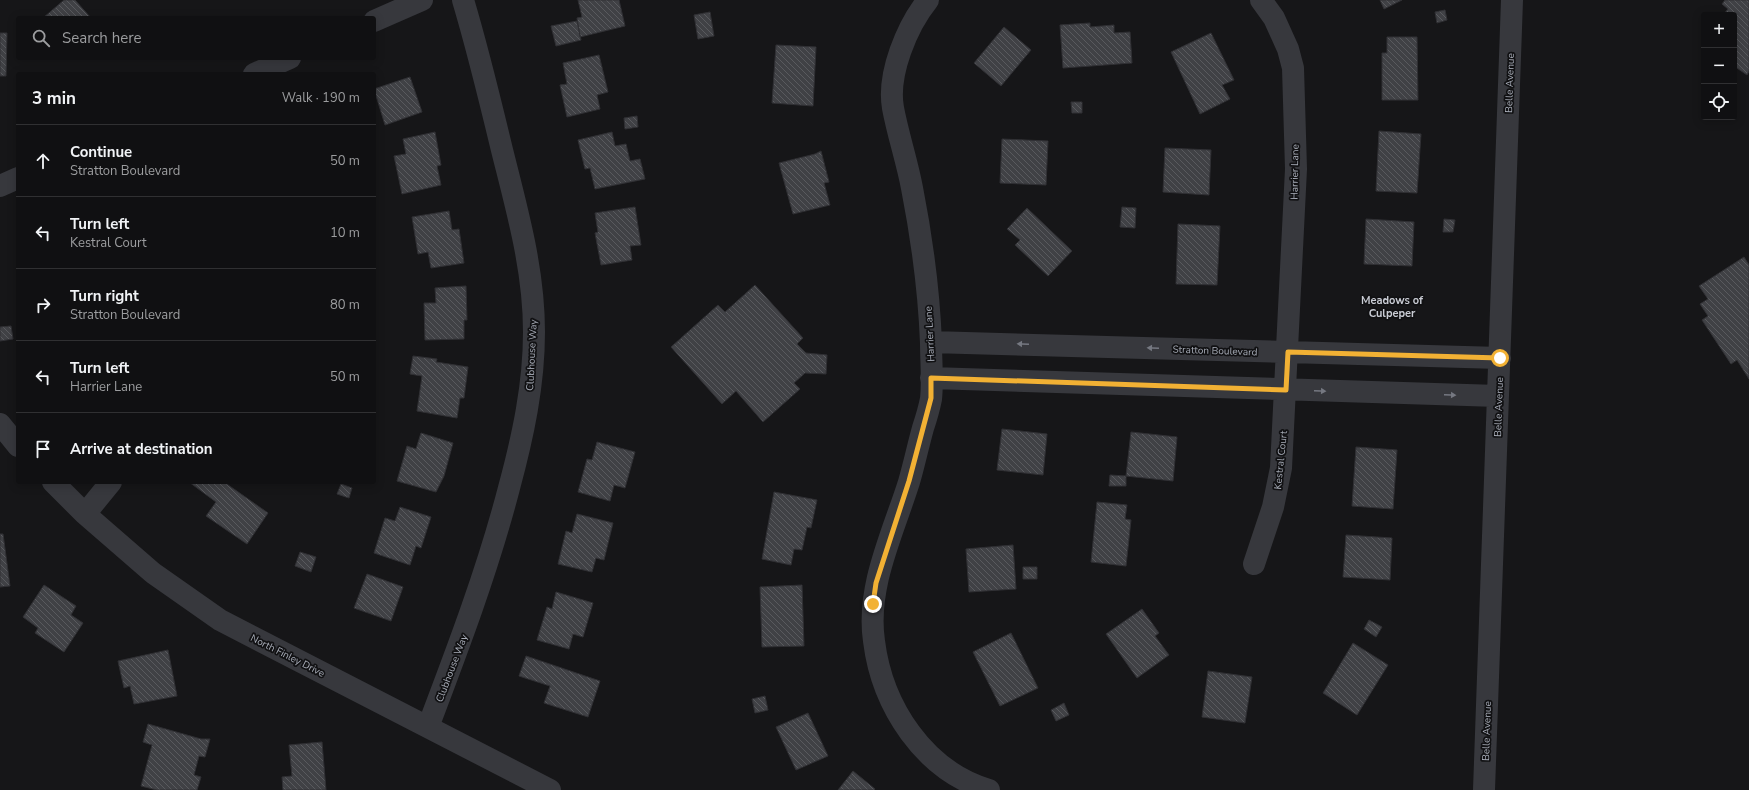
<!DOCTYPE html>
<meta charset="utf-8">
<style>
body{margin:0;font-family:"Nunito Sans",sans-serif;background:#19191b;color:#f1f3f6}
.controls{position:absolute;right:12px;top:12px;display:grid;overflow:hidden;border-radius:4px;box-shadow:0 2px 10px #0003}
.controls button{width:36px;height:36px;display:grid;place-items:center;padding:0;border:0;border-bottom:1px solid #303032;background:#101012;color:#f1f3f6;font:20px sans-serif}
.stop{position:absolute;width:12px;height:12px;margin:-9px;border:3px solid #f2b134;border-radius:50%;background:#fff}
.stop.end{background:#f2b134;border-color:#fff;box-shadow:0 1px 4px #0008}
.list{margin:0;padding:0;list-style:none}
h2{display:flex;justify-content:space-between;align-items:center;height:52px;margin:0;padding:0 16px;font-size:17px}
h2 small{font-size:13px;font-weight:400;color:#9c9d9f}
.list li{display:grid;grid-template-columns:26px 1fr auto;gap:12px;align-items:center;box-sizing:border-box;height:72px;padding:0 16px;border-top:1px solid #303032}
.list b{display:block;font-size:15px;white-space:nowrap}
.list p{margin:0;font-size:13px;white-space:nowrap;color:#9c9d9f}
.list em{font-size:13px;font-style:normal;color:#9c9d9f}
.icon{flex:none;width:22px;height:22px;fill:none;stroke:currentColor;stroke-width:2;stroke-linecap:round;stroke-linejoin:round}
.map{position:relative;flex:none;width:1749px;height:790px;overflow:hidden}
.search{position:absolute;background:#101012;box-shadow:0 2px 10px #0003;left:16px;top:16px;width:360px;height:44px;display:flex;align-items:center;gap:10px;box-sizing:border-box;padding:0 14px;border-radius:4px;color:#9c9d9f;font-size:15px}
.panel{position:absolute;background:#101012;box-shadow:0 2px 10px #0003;left:16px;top:72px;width:360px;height:412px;border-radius:4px}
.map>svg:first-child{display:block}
.building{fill:url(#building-back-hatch);stroke:#303034}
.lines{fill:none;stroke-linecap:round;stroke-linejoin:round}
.minor{stroke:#37383d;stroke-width:22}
.oneway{fill:#757881}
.route{stroke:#f2b134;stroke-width:5}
.labels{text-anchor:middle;stroke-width:3.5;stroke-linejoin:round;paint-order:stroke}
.street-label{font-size:10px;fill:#a8adb8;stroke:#111113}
.neighbourhood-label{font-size:11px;font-weight:bold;fill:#c9ccd4;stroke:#111113}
</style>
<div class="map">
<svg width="1749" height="790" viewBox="0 0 1749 790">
<defs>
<pattern id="building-back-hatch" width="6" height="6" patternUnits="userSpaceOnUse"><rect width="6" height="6" fill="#404145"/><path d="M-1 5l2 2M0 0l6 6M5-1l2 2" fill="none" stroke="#595a5e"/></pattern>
</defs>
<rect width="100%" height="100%" fill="#161618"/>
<path class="building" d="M64 0H75L91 18H43Z
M578 0H619L625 26 580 37 577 18 582 17Z
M1380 0H1402L1384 9Z
M1725 0H1749V71L1747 75 1734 66V15H1723L1728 9 1722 4Z
M1445 10 1447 20 1437 23 1435 12Z
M710 12 714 36 698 39 694 15Z
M577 21 581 40 556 46 551 26Z
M1090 23V27L1114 25V33L1130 32 1132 63 1063 68 1060 25Z
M1004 27 1031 50 1001 86 974 63Z
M0 33H7L6 76H0Z
M1211 33 1234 80 1222 85 1230 99 1200 114 1171 52Z
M1387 37H1417L1418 100H1382V53H1387Z
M776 45 816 47 813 106 772 103Z
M599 55 608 92 597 95 600 109 567 117 560 85 567 84 563 63Z
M410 77 422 112 385 125 374 89Z
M1071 102H1082V113H1072Z
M637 116 638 127 625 129 624 118Z
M1379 131 1421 134 1417 193 1376 191Z
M435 132 441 165 437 166 441 185 402 194 394 156 406 154 403 139Z
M612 132 615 146 626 144 630 161 640 159 645 179 595 189 590 168 585 169 578 140Z
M1002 139 1048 141 1046 185 1000 183Z
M1165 148 1211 150 1209 195 1163 192Z
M821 151 829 182 824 183 830 205 793 214 779 163 815 154Z
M635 207 641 245 630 246 632 260 601 265 595 233 598 232 595 213Z
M1122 207 1136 208 1135 228 1120 227Z
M1027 208 1072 251 1048 276 1015 245 1020 240 1007 229Z
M449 211 452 230 459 229 464 263 431 268 428 252 418 254 412 217Z
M1366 219 1414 222 1412 266 1364 264Z
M1444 219 1455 220 1453 232H1443Z
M1178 224 1220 226 1217 285 1176 284Z
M1744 257 1749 265V379L1737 360 1731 364 1702 320 1708 316 1700 304 1708 299 1699 286Z
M755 285 803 338 797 344 806 353 827 355 826 374 805 373 794 383 800 389 763 422 736 391 722 404 671 347 718 305 725 312Z
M466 286 467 320H464V339L425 340 424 303H436L435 288Z
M11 326 13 339 0 341V327Z
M413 356 437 359 436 362 468 367 464 398H460L457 418 417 411 422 376 410 374Z
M1002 429 1047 434 1043 475 997 470Z
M1131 432 1177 437 1173 481 1126 476Z
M421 433 453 443 444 476 436 492 397 481 407 446 416 449Z
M597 442 635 452 625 488 614 485 610 501 578 492 587 459 592 460Z
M1356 447 1397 450 1393 509 1352 506Z
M1110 475 1126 476V486H1109Z
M189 482H224L268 513 247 544 206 516 216 502Z
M341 484 352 488 349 498 337 494Z
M774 492 817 500 811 528 807 527 802 550 794 549 791 565 762 559Z
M1097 502 1127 505 1125 519 1131 520 1126 566 1091 562Z
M400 507 431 517 421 548 416 546 410 565 374 553 385 518 395 521Z
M577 514 613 523 604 560 596 558 592 572 558 564 566 531 572 533Z
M0 534H3L10 586 0 587Z
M1346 535 1392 538 1390 580 1343 577Z
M1013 545 1016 589 969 592 966 549Z
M300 552 316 557 311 572 295 566Z
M1023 567H1037V579H1023Z
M367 574 403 587 391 621 354 608Z
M44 585 76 606 71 615 83 623 64 652 35 633 38 628 23 617Z
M802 585 804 646 762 647 760 587Z
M556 592 593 603 583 637 573 634 569 649 537 640 547 607 552 609Z
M1142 609 1159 633 1155 636 1169 655 1137 678 1106 634Z
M1369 620 1382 627 1376 637 1364 629Z
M1011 633 1038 688 1000 706 973 652Z
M1353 643 1388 665 1357 715 1323 693Z
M168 650 177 696 134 704 130 686 124 688 118 661Z
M526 656 600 681 588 717 544 703 550 686 519 676Z
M1208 671 1252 677 1245 723 1202 717Z
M765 696 768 710 755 713 752 699Z
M1064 703 1069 715 1056 721 1051 710Z
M808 713 828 756 796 770 776 727Z
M148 724 201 739H210L205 757 199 756 194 775 201 777 197 790H157L141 786 152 745 143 742Z
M322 742 326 790H283L282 777 292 776 289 745Z
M853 771 875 789 874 790H838Z"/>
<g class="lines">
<path class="minor" d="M928 0C907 26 887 74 893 108 898 135 907 161 912 188 922 239 929 291 931 343 931 361 933 381 931 399 929 409 926 419 923 428 918 446 914 465 909 482 893 533 866 587 874 641 882 706 924 771 989 790
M374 21 422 0
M254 74 290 58
M0 186 18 178
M931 342 1500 358
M931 378 1498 396
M0 424 18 446
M53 482 85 514 153 573 220 620 550 790
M85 514 111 482
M1254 564 1273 507 1281 468 1296 169 1293 68 1288 49 1274 18 1261 0
M428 727C458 648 488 569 509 488 523 436 534 385 534 332 534 269 517 210 502 150 490 100 478 50 463 0
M1484 790 1512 0"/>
</g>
<defs><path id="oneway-solid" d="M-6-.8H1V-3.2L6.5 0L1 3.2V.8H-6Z"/></defs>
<g class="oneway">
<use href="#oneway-solid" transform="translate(1023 344) rotate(-178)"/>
<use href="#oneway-solid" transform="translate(1153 348) rotate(-178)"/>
<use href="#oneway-solid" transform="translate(1320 391) rotate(2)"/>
<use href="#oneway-solid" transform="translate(1450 395) rotate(2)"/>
</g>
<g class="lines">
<path class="route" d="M873 604 876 583 909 481 931 398V378L1286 390 1288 352 1500 358"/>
</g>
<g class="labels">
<g class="street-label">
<text transform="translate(1509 83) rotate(-88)" y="4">Belle Avenue</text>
<text transform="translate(1294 172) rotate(-89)" y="4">Harrier Lane</text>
<text transform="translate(929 334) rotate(-93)" y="4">Harrier Lane</text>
<text transform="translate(1215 350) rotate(2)" y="4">Stratton Boulevard</text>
<text transform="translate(531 355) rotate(-87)" y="4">Clubhouse Way</text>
<text transform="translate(1498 407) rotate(-88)" y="4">Belle Avenue</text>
<text transform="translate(1280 460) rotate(-84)" y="4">Kestral Court</text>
<text transform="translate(288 655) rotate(27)" y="4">North Finley Drive</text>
<text transform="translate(451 668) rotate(-69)" y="4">Clubhouse Way</text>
<text transform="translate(1486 731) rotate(-88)" y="4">Belle Avenue</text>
</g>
<g class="neighbourhood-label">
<text x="1392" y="304">Meadows of<tspan x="1392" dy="13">Culpeper</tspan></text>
</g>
</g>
</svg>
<div class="controls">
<button>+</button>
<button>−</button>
<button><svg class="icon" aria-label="locate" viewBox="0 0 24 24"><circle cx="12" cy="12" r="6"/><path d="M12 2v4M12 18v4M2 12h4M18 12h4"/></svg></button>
</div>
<div class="stop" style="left:1500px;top:358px"></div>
<div class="stop end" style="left:873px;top:604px"></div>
<div class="search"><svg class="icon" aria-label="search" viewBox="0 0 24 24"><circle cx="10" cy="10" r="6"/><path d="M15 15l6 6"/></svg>Search here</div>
<section class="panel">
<h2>3 min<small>Walk · 190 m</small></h2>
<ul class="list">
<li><svg class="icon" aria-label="ahead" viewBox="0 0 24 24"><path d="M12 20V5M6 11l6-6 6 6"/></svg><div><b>Continue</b><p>Stratton Boulevard</p></div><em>50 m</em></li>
<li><svg class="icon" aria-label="left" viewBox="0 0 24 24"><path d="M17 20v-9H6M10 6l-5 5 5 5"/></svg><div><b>Turn left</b><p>Kestral Court</p></div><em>10 m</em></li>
<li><svg class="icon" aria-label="right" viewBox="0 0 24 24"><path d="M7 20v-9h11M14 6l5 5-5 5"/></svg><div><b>Turn right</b><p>Stratton Boulevard</p></div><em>80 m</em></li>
<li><svg class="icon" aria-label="left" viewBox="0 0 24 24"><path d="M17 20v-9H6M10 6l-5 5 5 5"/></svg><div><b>Turn left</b><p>Harrier Lane</p></div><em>50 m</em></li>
<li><svg class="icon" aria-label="arrive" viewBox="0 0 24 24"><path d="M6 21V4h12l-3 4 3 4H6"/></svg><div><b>Arrive at destination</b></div></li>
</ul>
</section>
</div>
